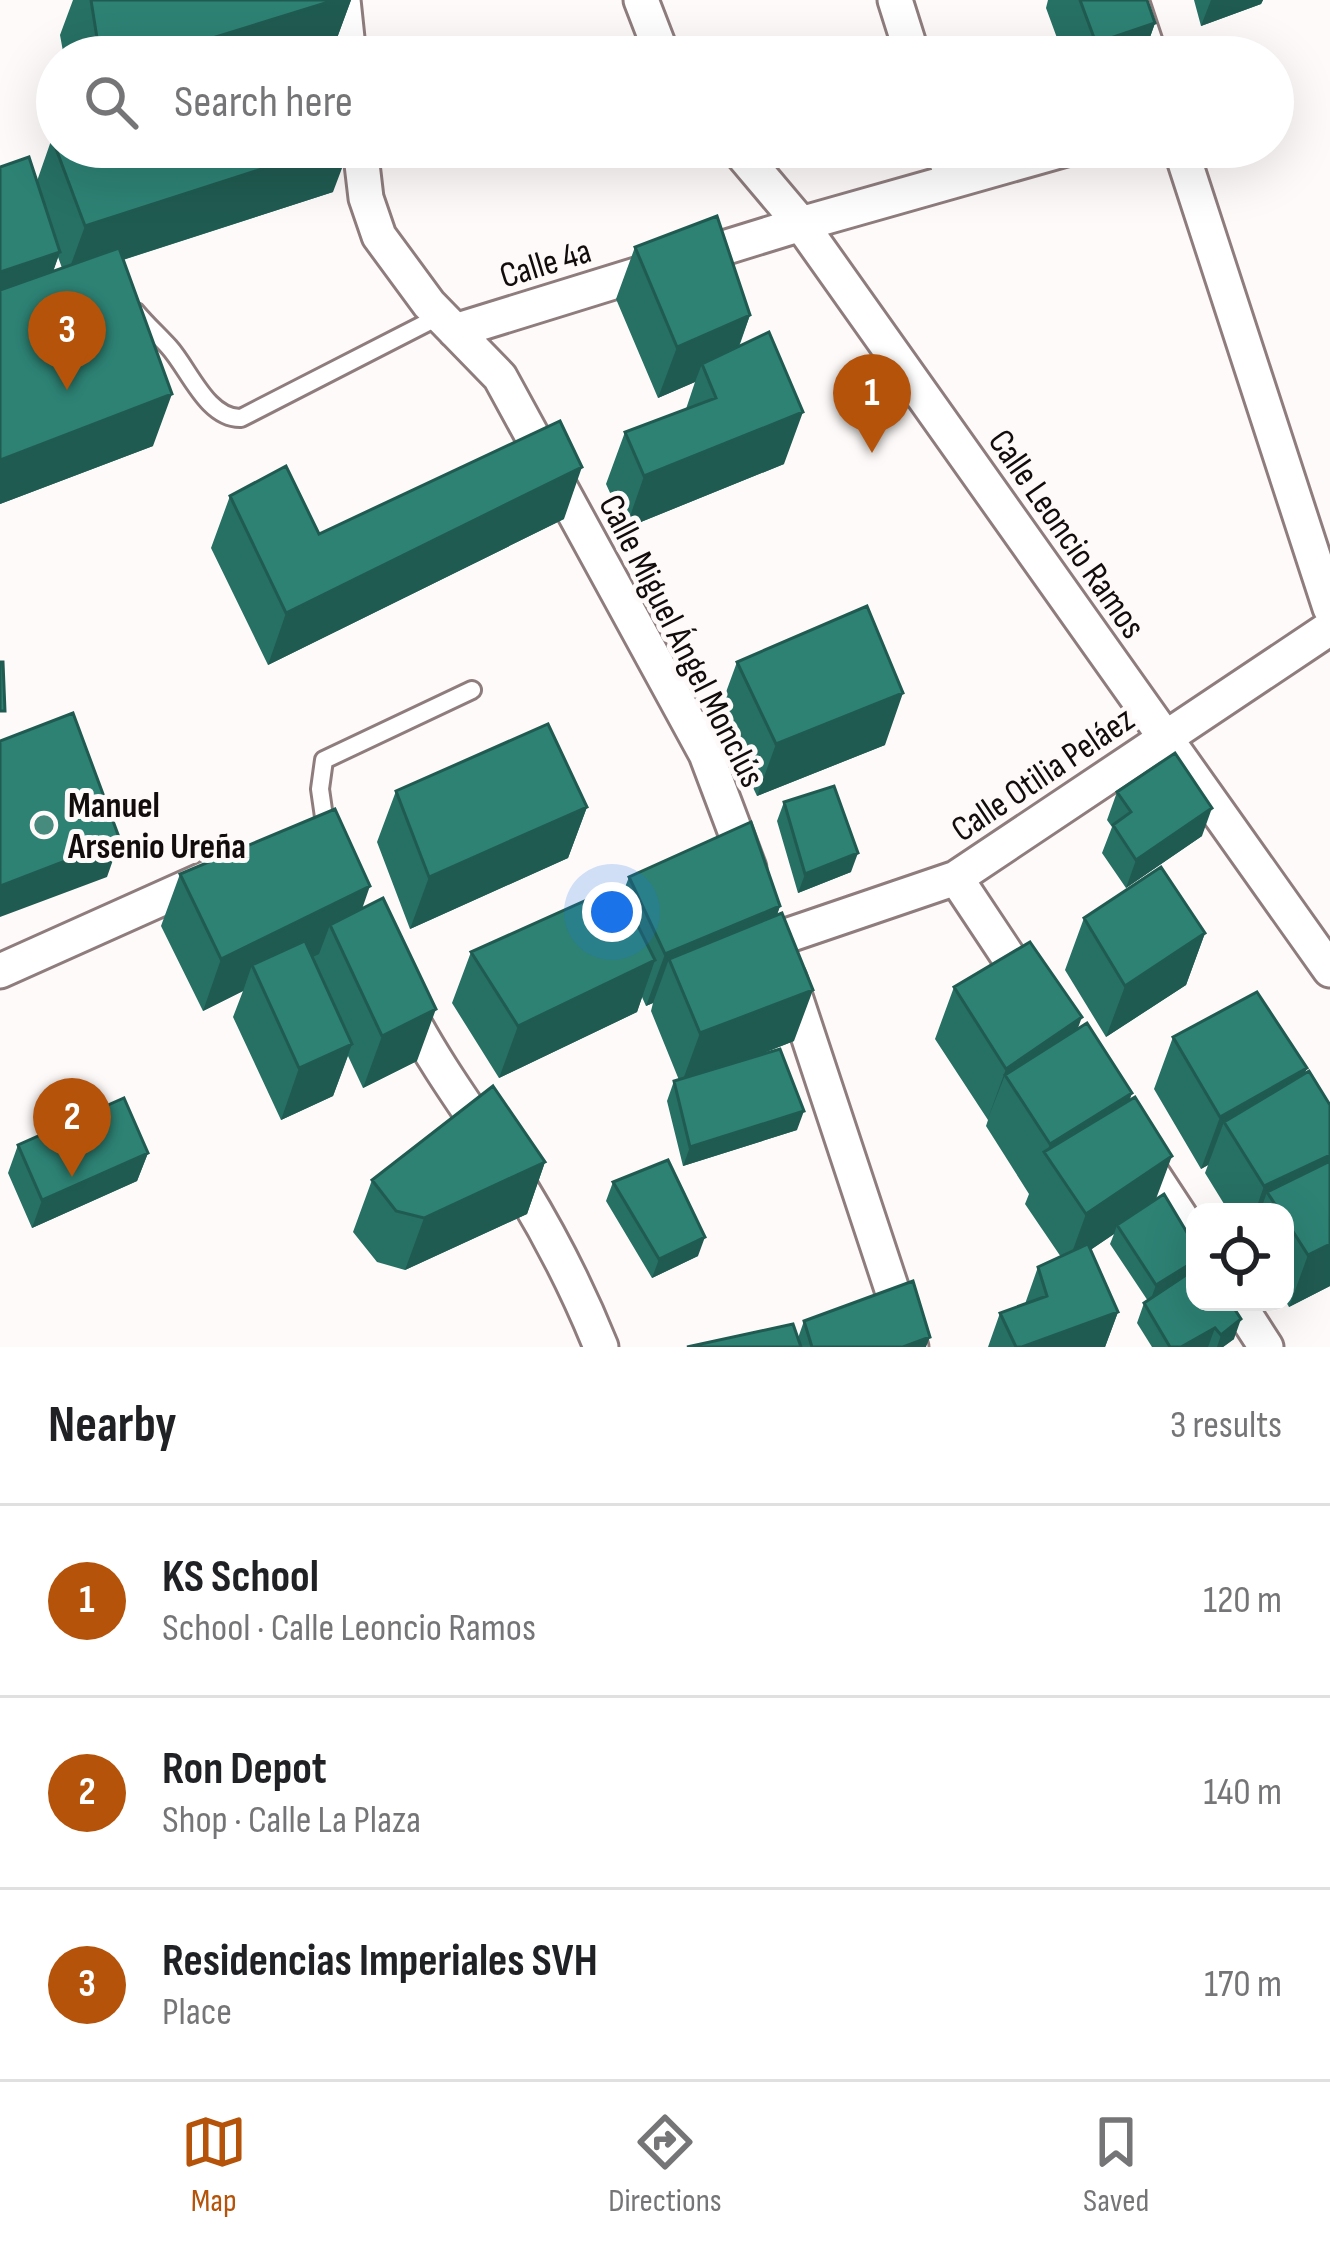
<!DOCTYPE html>
<meta charset="utf-8">
<style>
body{margin:0;font-family:"Sofia Sans Condensed",sans-serif;background:#f6f6f6;color:#202124}
.controls{position:absolute;right:36px;bottom:36px;display:grid;overflow:hidden;border-radius:24px;box-shadow:0 12px 48px #0002}
.controls button{width:108px;height:108px;display:grid;place-items:center;padding:0;border:0;border-bottom:3px solid #e0e0e0;background:#fff;color:#202124;font:60px sans-serif}
.you{position:absolute;left:612px;top:912px;width:42px;height:42px;margin:-30px;border:9px solid #fff;border-radius:50%;background:#1a73e8;box-shadow:0 0 0 18px #1a73e833}
.badge{display:grid;place-items:center;width:78px;height:78px;border-radius:50%;background:#b45309;color:#fff;font-size:39px;font-weight:700}
.pin{position:absolute;translate:-50% -99px;filter:drop-shadow(0 3px 6px #0008)}
.pin::after{content:'';position:absolute;top:63px;width:42px;height:36px;background:inherit;clip-path:polygon(0 0,100% 0,50% 100%)}
.list{margin:0;padding:0;list-style:none}
h2{display:flex;justify-content:space-between;align-items:center;height:156px;margin:0;padding:0 48px;font-size:51px}
h2 small{font-size:39px;font-weight:400;color:#757577}
.list li{display:grid;grid-template-columns:78px 1fr auto;gap:36px;align-items:center;box-sizing:border-box;height:192px;padding:0 48px;border-top:3px solid #e0e0e0}
.list b{display:block;font-size:45px;white-space:nowrap}
.list p{margin:0;font-size:39px;white-space:nowrap;color:#757577}
.list em{font-size:39px;font-style:normal;color:#757577}
.icon{flex:none;width:66px;height:66px;fill:none;stroke:currentColor;stroke-width:2;stroke-linecap:round;stroke-linejoin:round}
.map{position:relative;flex:none;width:1330px;height:1347px;overflow:hidden}
.search{position:absolute;background:#fff;box-shadow:0 12px 48px #0002;left:36px;right:36px;top:36px;height:132px;display:flex;align-items:center;gap:30px;box-sizing:border-box;padding:0 42px;border-radius:66px;color:#757577;font-size:45px}
.sheet{height:732px;background:#fff}
nav{display:flex;justify-content:space-around;align-items:center;box-sizing:border-box;height:168px;border-top:3px solid #e0e0e0;background:#fff;font-size:33px;color:#757577}
nav a{display:grid;justify-items:center;gap:6px}
nav .on{color:#b45309}
.map>svg:first-child{display:block}
.lines{fill:none;stroke-linecap:round;stroke-linejoin:round}
.lane-casing{stroke:#8f7d7e;stroke-width:22}
.street-casing{stroke:#8f7d7e;stroke-width:39}
.lane{stroke:#fff;stroke-width:16}
.street{stroke:#fff;stroke-width:33}
.wall{fill:#277064;fill-rule:evenodd}
.shaded-wall{fill:#205b51}
.building{fill:#2d8274;stroke:#205b51;stroke-width:3}
.poi-dot{fill:#478b7f;stroke:#fefafa;stroke-width:4.5}
.labels{text-anchor:middle;stroke-width:10;stroke-linejoin:round;paint-order:stroke}
.street-label{font-size:36px;fill:#120c0c;stroke:#fefafa}
.poi-label{font-size:36px;font-weight:bold;fill:#120c0c;stroke:#fefafa;text-anchor:start}
</style>
<div class="map">
<svg width="1330" height="1347" viewBox="0 0 1330 1347">
<rect width="100%" height="100%" fill="#fefafa"/>
<g class="lines">
<g class="lane-casing">
<path id="lane" d="M136 312C146 324 158 335 169 347 189 369 207 419 241 418L440 316
M326 831 320 789 324 760 472 690"/>
</g>
<g class="street-casing">
<path id="street" d="M343 0 349 57
M641 0 663 57
M895 0 913 57
M1131 0 1150 57
M360 147 366 198 379 236 429 304 500 377 706 754 749 868
M736 147 801 224 1330 970
M942 147 953 181
M1180 147 1330 608
M455 331 801 224 1073 147
M956 878 1031 991
M777 939 956 878 1330 628
M0 971 212 876
M789 978 911 1347
M405 1006C438 1071 482 1127 521 1188 552 1239 579 1292 601 1347
M1136 1149 1195 1239
M1237 1302 1266 1347"/>
</g>
<use href="#lane" class="lane"/>
<use href="#street" class="street"/>
</g>
<path class="wall" d="M73 0H351L330 57H64L60 35Z
M1048 0H1147L1155 23 1143 57H1064L1046 8Z
M1194 0H1263L1261 4 1201 26Z
M52 138 333 192 123 260 153 446 0 504 37 181ZM58 257 62 268 53 271Z
M635 247 750 315 739 347 784 464 626 528 606 484 625 432 686 409 695 382 658 398 616 299Z
M230 496 319 534 564 519 268 665 211 548Z
M737 662 885 745 757 796 718 714Z
M396 791 587 807 568 858 410 929 377 842Z
M1117 792 1202 836 1126 888 1102 853 1112 827 1107 820Z
M784 802 851 872 798 893 777 821Z
M180 874 363 908 417 1061 363 1088 348 1056 333 1096 281 1120 233 1017 243 991 203 1011 161 926Z
M629 877 780 906 777 915 794 1041 754 1057 797 1130 683 1166 667 1101 674 1081 679 1080 651 1011 653 1003 646 1006 642 997 637 1012 499 1078 452 1003 471 952 622 895Z
M1084 918 1205 933 1186 985 1106 1037 1065 970Z
M954 987 1078 1028 1132 1093 1129 1101 1156 1199 1195 1302 1234 1339 1223 1347H1152L1137 1323 1144 1303 1148 1301 1110 1244 1114 1234 1090 1250 1118 1312 1105 1347H988L1000 1313 1025 1304 1038 1267 1061 1257 1025 1204 1029 1194 986 1126 988 1120 935 1039Z
M1173 1037 1304 1074 1330 1286 1289 1307 1285 1300V1212H1229L1205 1173 1208 1165 1201 1169 1154 1089Z
M18 1145 148 1153 137 1181 32 1228 8 1173Z
M545 1162 527 1214 405 1270 377 1262 353 1232 372 1180Z
M613 1182 698 1256 652 1278 606 1201Z
M804 1321 926 1347H687L798 1338Z"/>
<path class="shaded-wall" d="M335 0H351L330 57H151Z
M1211 0H1263L1261 4 1201 26Z
M1155 23 1143 57H1091L1096 43Z
M330 147H350L333 192 66 278 85 226Z
M60 252 47 289 0 305V272Z
M750 315 731 367 702 364 695 382 658 398 677 347Z
M172 394 153 446 0 504V460Z
M803 412 784 464 626 528 644 476Z
M582 467 564 519 268 665 286 613Z
M903 693 885 745 757 796 776 744Z
M587 807 568 858 410 929 429 877Z
M1212 808 1202 836 1126 888 1136 860Z
M120 840 107 877 0 917V886Z
M858 853 851 872 798 893 805 874Z
M370 886 352 938 330 925 319 954 260 983 252 965 243 991 203 1011 221 959Z
M780 906 762 957 669 959 653 1003 646 1006 665 954Z
M1205 933 1186 985 1106 1037 1125 986Z
M655 960 637 1012 499 1078 518 1026Z
M813 990 794 1041 681 1085 700 1033Z
M436 1009 417 1061 363 1088 382 1036Z
M1082 1017 1063 1069 1005 1075 987 1121 1006 1069Z
M352 1044 333 1096 281 1120 299 1068Z
M1307 1068 1288 1119 1224 1122 1208 1165 1201 1169 1220 1117Z
M1132 1093 1113 1145 1046 1155 1050 1144Z
M804 1111 797 1130 683 1166 690 1147Z
M148 1153 137 1181 32 1228 42 1200Z
M1330 1155V1198L1267 1192 1260 1212H1255L1264 1186Z
M1172 1156 1153 1207 1117 1225 1114 1234 1067 1266 1086 1214Z
M545 1162 527 1214 405 1270 424 1218Z
M705 1237 698 1256 652 1278 659 1259Z
M1330 1244V1286L1289 1307 1308 1255Z
M1195 1261V1276L1149 1304 1156 1285Z
M1118 1312 1105 1347H1022Z
M1241 1319 1234 1339 1223 1347H1217L1221 1335Z
M1215 1328 1208 1347H1181Z
M930 1337 926 1347H903Z"/>
<path class="building" d="M91 0H335L151 57H100Z
M1080 0H1147L1155 23 1096 43Z
M57 136V147H116L117 150 126 147H330L85 226 52 138Z
M29 157 60 252 0 272V167Z
M717 216 750 315 677 347 635 247Z
M119 248 172 394 0 460V290Z
M769 332 803 412 644 476 625 432 716 398 702 364Z
M560 421 582 467 286 613 230 496 286 466 319 534Z
M867 606 903 693 776 744 737 662Z
M0 662H3L5 711H0Z
M73 713 120 840 0 886V741Z
M548 724 587 807 429 877 396 791Z
M1175 753 1212 808 1136 860 1113 825 1131 812 1117 792Z
M834 786 858 853 805 874 784 802Z
M335 809 370 886 221 959 180 874Z
M751 822 780 906 665 954 629 877Z
M1161 867 1205 933 1125 986 1084 918Z
M618 886 655 960 518 1026 471 952Z
M383 898 436 1009 382 1036 330 925Z
M782 913 813 990 700 1033 669 959Z
M305 941 352 1044 299 1068 252 965Z
M1030 942 1082 1017 1006 1069 954 987Z
M1257 992 1307 1068 1220 1117 1173 1037Z
M1087 1023 1132 1093 1050 1144 1005 1075Z
M780 1049 804 1111 690 1147 674 1081Z
M1309 1071 1330 1105V1155L1264 1186 1224 1122Z
M493 1086 545 1162 424 1218 396 1211 372 1180Z
M1135 1097 1172 1156 1086 1214 1044 1152Z
M124 1098 148 1153 42 1200 18 1145Z
M668 1160 705 1237 659 1259 613 1182Z
M1330 1161V1244L1308 1255 1285 1219V1212H1280L1267 1192Z
M1164 1194 1195 1246V1261L1156 1285 1117 1225Z
M1088 1244 1118 1312 1022 1347H1016L1000 1313 1047 1296 1038 1267Z
M1195 1269V1302H1230L1241 1319 1221 1335 1215 1328 1181 1347H1170L1144 1303Z
M913 1281 930 1337 903 1347H812L804 1321Z
M793 1324 801 1347H687Z"/>
<circle class="poi-dot" cx="44" cy="825" r="12"/>
<g class="labels">
<g class="street-label">
<text transform="translate(545 262) rotate(-17)" y="13">Calle 4a</text>
<text transform="translate(1068 533) rotate(55)" y="13">Calle Leoncio Ramos</text>
<text transform="translate(683 640) rotate(63)" y="13">Calle Miguel Ángel Monclús</text>
<text transform="translate(1042 773) rotate(-34)" y="13">Calle Otilia Peláez</text>
</g>
<g class="poi-label">
<text x="68" y="817">Manuel<tspan x="68" dy="41">Arsenio Ureña</tspan></text>
</g>
</g>
</svg>
<div class="controls">
<button><svg class="icon" aria-label="locate" viewBox="0 0 24 24"><circle cx="12" cy="12" r="6"/><path d="M12 2v4M12 18v4M2 12h4M18 12h4"/></svg></button>
</div>
<div class="you"></div>
<div class="pin badge" style="left:872px;top:453px">1</div>
<div class="pin badge" style="left:72px;top:1177px">2</div>
<div class="pin badge" style="left:67px;top:390px">3</div>
<div class="search"><svg class="icon" aria-label="search" viewBox="0 0 24 24"><circle cx="10" cy="10" r="6"/><path d="M15 15l6 6"/></svg>Search here</div>
</div>
<section class="sheet">
<h2>Nearby<small>3 results</small></h2>
<ul class="list">
<li><span class="badge">1</span><div><b>KS School</b><p>School · Calle Leoncio Ramos</p></div><em>120 m</em></li>
<li><span class="badge">2</span><div><b>Ron Depot</b><p>Shop · Calle La Plaza</p></div><em>140 m</em></li>
<li><span class="badge">3</span><div><b>Residencias Imperiales SVH</b><p>Place</p></div><em>170 m</em></li>
</ul>
</section>
<nav>
<a class="on"><svg class="icon" aria-label="map" viewBox="0 0 24 24"><path d="M3 6l6-2 6 2 6-2v14l-6 2-6-2-6 2zM9 4v14M15 6v14"/></svg>Map</a>
<a><svg class="icon" aria-label="directions" viewBox="0 0 24 24"><path d="M12 3l9 9-9 9-9-9zM9 14v-3h6M13 9l2 2-2 2"/></svg>Directions</a>
<a><svg class="icon" aria-label="saved" viewBox="0 0 24 24"><path d="M7 4h10v16l-5-4-5 4z"/></svg>Saved</a>
</nav>
